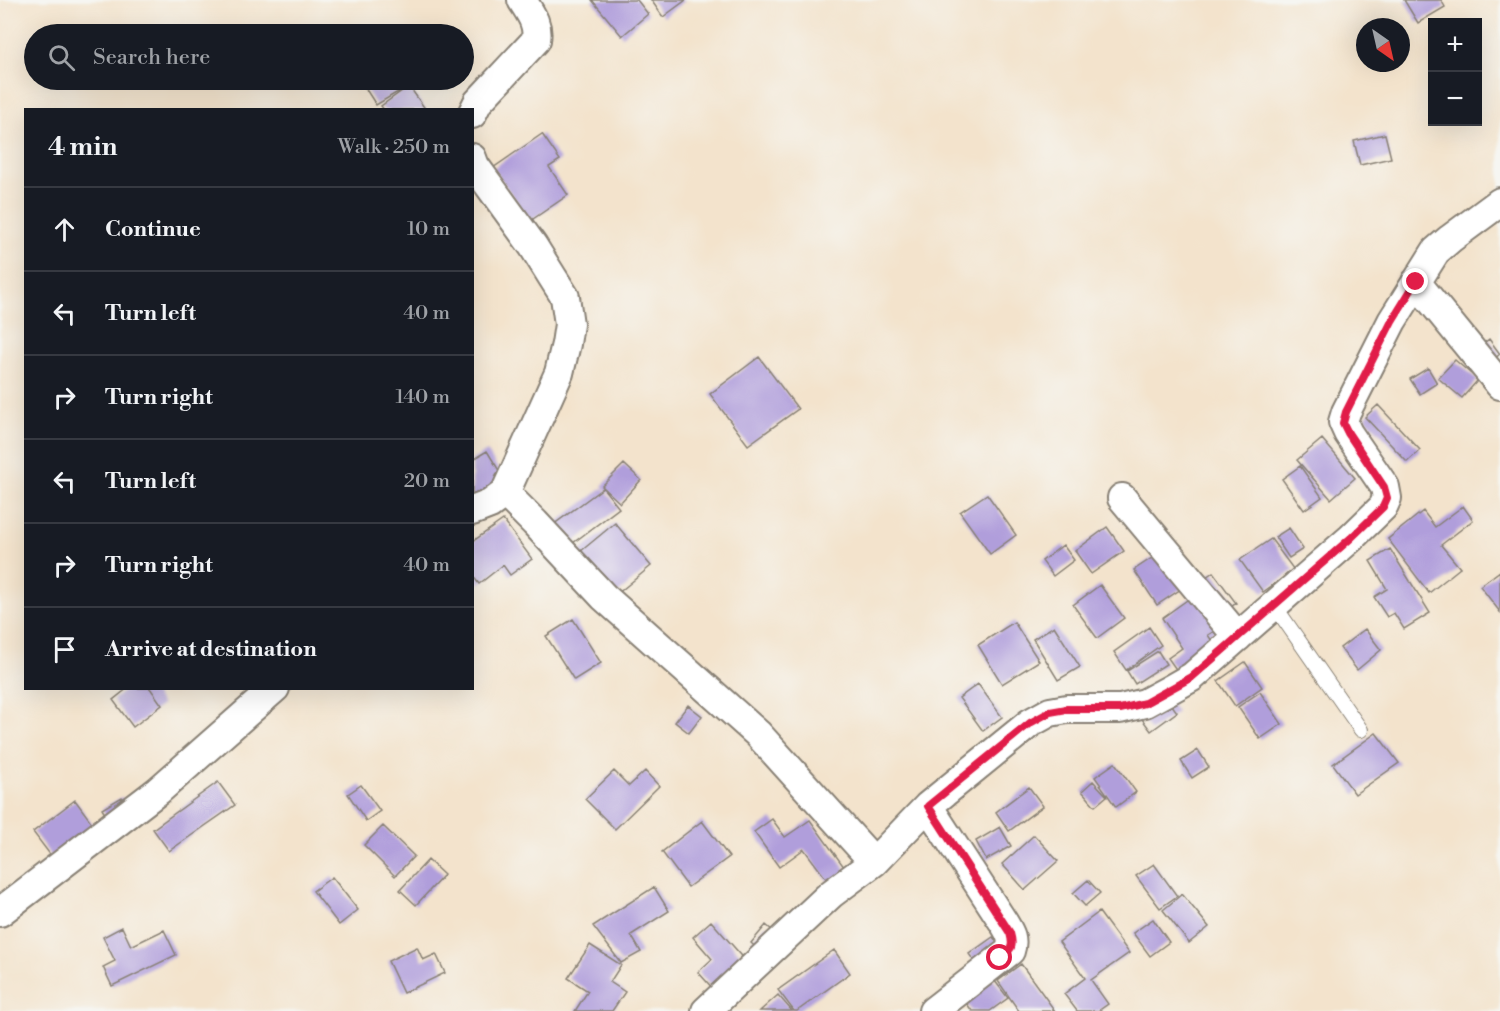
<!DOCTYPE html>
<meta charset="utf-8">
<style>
body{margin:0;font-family:"Libre Bodoni",serif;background:#242831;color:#f1f3f6}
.controls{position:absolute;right:18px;top:18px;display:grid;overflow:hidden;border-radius:0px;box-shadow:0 6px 24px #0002}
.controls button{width:54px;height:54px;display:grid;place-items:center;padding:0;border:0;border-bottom:2px solid #363941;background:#171b24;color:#f1f3f6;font:30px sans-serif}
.compass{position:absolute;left:1356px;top:18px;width:54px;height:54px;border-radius:50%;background:#171b24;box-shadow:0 6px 24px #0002;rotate:146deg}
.stop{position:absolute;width:18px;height:18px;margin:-14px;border:4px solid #e11d48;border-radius:50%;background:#fff}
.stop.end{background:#e11d48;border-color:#fff;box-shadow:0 2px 6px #0008}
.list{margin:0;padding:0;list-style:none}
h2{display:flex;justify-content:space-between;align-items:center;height:78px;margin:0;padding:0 24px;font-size:26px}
h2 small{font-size:20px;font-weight:400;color:#9ea1a6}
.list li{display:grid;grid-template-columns:39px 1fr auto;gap:18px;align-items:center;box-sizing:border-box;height:84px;padding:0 24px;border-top:2px solid #363941}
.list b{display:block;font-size:22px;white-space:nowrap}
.list em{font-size:20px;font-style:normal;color:#9ea1a6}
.icon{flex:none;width:33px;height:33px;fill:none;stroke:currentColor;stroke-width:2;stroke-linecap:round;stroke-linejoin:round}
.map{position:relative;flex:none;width:1500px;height:1011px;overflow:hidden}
.search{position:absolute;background:#171b24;box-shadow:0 6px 24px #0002;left:24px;top:24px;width:450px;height:66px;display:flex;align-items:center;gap:15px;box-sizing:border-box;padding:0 21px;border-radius:33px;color:#9ea1a6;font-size:22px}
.panel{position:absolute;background:#171b24;box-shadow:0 6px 24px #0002;left:24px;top:108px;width:450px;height:582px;border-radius:0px}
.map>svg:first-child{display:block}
.building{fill:#b09edb}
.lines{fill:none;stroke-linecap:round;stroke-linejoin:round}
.lane-casing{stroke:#888074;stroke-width:16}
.street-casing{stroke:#888074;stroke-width:32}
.lane{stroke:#fff;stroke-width:14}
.street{stroke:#fff;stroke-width:28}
.route{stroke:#e11d48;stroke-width:8}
</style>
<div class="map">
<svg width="1500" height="1011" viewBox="0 0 1500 1011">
<rect width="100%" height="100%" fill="#f6f6f2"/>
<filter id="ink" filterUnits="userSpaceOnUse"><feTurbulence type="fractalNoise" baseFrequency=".0167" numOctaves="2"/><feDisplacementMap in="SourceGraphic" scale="12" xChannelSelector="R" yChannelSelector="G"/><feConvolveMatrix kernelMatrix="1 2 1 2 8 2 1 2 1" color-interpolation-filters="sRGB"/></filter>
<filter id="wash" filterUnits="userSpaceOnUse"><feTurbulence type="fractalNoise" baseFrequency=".008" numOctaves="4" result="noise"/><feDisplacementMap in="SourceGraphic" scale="24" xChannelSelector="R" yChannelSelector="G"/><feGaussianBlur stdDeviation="1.35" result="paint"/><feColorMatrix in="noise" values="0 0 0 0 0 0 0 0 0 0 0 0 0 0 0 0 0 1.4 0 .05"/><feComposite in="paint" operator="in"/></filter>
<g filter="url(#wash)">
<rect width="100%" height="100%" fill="#f3e3cc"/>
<g id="blocks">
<path class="building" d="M592 0H637L648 14 622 36Z
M651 0H686L663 17Z
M1404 0H1441L1445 7 1418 23Z
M360 80H404L408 86 376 105Z
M409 86 426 110H384L381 106Z
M542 134 560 160 549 167 568 195 530 221 493 168Z
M1385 134 1391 158 1360 165 1354 141Z
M1489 339 1500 354 1485 367 1473 352Z
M759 357 798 409 748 445 710 394Z
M1455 360 1478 380 1462 398 1438 378Z
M1428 368 1437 383 1420 394 1410 379Z
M1378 405 1420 450 1407 462 1365 417Z
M1322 439 1355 478 1331 499 1297 460Z
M487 451 506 482 472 502V460Z
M624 464 641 480 620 503 602 486Z
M1300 466 1322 497 1304 510 1282 479Z
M603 488 619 508 569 546 553 525Z
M987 494 1016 535 990 554 960 512Z
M1463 506 1473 520 1441 545 1460 568 1429 593 1388 539 1423 511 1435 527Z
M503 520 532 559 510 575 503 565 479 584 472 575V542Z
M615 523 651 566 611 599 575 556Z
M1107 527 1124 551 1091 574 1075 551Z
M1289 528 1303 549 1289 558 1275 537Z
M1271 539 1294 570 1263 592 1240 560Z
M1063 545 1074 560 1053 576 1042 561Z
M1390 549 1430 613 1404 629 1394 613 1387 617 1374 597 1387 589 1370 561Z
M1164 550 1187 585 1157 605 1134 570Z
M1500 571V612L1480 586Z
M1213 572 1236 603 1221 615 1198 583Z
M1100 585 1124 618 1097 638 1073 605Z
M1197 593 1221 627 1208 635 1217 649 1180 675 1168 658 1182 648 1162 618Z
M573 619 601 663 574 680 546 636Z
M1014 622 1039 661 1002 684 978 645Z
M1054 626 1080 667 1058 680 1033 639Z
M1149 627 1161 645 1126 670 1114 652Z
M1365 629 1381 650 1357 670 1340 648Z
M1158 651 1166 664 1135 684 1127 671Z
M1245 662 1262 687 1235 706 1218 681Z
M978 684 1002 717 983 731 959 698Z
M128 688H150L162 705 133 727 113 700Z
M1260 692 1282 724 1260 739 1238 707Z
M1169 701 1177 712 1151 731 1142 719Z
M688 705 702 716 689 733 675 722Z
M1376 733 1399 763 1355 794 1333 764Z
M1198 750 1209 767 1192 778 1181 761Z
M1115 763 1136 792 1116 807 1095 777Z
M614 771 629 786 645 771 659 786 615 829 585 799Z
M1093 781 1107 796 1095 806 1082 791Z
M218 782 235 805 169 851 153 829Z
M361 785 380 811 366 821 348 794Z
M1029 787 1043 806 1009 831 996 812Z
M122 797 132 816 113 827 102 809Z
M75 800 103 838 61 869 33 832Z
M772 819 785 837 810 820 850 875 833 888 804 849 779 867 754 832Z
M702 821 729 857 688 887 662 852Z
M383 826 414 856 395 876 364 845Z
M1000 827 1011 846 986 860 976 841Z
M1034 835 1058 861 1025 890 1002 864Z
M428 860 444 875 416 905 400 890Z
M1154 864 1177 896 1160 908 1136 876Z
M332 877 358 910 339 925 313 891Z
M1088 880 1100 893 1085 906 1073 893Z
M654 887 669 911 631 935 641 952 621 963 593 926Z
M1182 894 1209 927 1189 943 1163 910Z
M1099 912 1129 953 1091 980 1108 1004 1098 1011H1077L1064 994 1085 978 1059 942Z
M1153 919 1169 942 1150 956 1133 933Z
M711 921 748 963 715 991 698 972 712 959 693 937Z
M766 925 780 937 764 955 751 943Z
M122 927 131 946 164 930 176 955 112 986 103 967 115 961 103 937Z
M993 937 1010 959 985 976 969 954Z
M590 945 621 965 610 982 625 992 612 1011H575L588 991 568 978Z
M417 947 423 960 436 954 445 973 403 993 388 961Z
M834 950 850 973 797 1011H794L778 990Z
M1021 964 1055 1011H1019L998 981Z
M991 976 1008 998 990 1011H972L962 997Z
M778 995 792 1011H760Z"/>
</g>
</g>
<g filter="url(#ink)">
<use href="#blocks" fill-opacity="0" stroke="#888074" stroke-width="1.5"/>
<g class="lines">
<g class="lane-casing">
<path id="lane" d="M1274 605 1361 730"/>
</g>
<g class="street-casing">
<path id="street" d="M472 114 478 102 536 40C539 24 530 13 522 0
M472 158 475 166 533 246 553 278 565 297 569 324 566 344 559 373 505 493 490 504 472 511
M1416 282 1500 385
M505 493 535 523 604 597 758 734 874 862
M1122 498 1238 637
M928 806 1004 923C1010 933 1014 939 1010 951L933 1011
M0 912 158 791 275 688
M706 1011 831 894 874 862 928 806 1030 723 1050 712 1067 709H1120L1145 703 1169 690 1192 677 1351 538 1383 507 1387 498 1385 487 1348 433 1343 422 1346 412 1392 321 1436 251 1450 239 1500 202"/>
</g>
<use href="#lane" class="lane"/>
<use href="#street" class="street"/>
</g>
</g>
<g class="lines" filter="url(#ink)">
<path class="route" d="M1000 958C1012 949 1014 947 1010 933L928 806 1030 723 1050 712 1067 709H1120L1145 703 1192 677 1351 538 1383 507 1387 498 1384 487 1348 433 1343 423 1346 412 1392 321 1416 282"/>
</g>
</svg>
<div class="controls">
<button>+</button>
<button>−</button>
</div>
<svg class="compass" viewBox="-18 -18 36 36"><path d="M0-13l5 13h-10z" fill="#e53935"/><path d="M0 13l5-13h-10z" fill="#9ea1a6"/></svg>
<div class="stop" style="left:1000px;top:958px"></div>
<div class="stop end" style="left:1416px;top:282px"></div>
<div class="search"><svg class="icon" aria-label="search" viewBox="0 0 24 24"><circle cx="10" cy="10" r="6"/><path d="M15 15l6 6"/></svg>Search here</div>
<section class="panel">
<h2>4 min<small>Walk · 250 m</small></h2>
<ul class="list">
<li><svg class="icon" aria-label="ahead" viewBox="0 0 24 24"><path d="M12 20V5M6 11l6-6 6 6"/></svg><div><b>Continue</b></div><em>10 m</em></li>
<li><svg class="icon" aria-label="left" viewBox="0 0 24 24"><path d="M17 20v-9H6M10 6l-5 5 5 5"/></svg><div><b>Turn left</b></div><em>40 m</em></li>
<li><svg class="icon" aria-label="right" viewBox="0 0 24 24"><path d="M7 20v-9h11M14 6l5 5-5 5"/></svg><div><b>Turn right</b></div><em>140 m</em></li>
<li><svg class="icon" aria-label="left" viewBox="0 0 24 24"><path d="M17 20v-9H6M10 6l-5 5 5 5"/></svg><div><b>Turn left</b></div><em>20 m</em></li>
<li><svg class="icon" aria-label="right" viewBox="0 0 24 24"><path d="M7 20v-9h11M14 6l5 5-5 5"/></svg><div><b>Turn right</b></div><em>40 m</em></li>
<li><svg class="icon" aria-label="arrive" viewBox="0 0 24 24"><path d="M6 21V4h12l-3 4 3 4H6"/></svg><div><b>Arrive at destination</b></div></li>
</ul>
</section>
</div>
